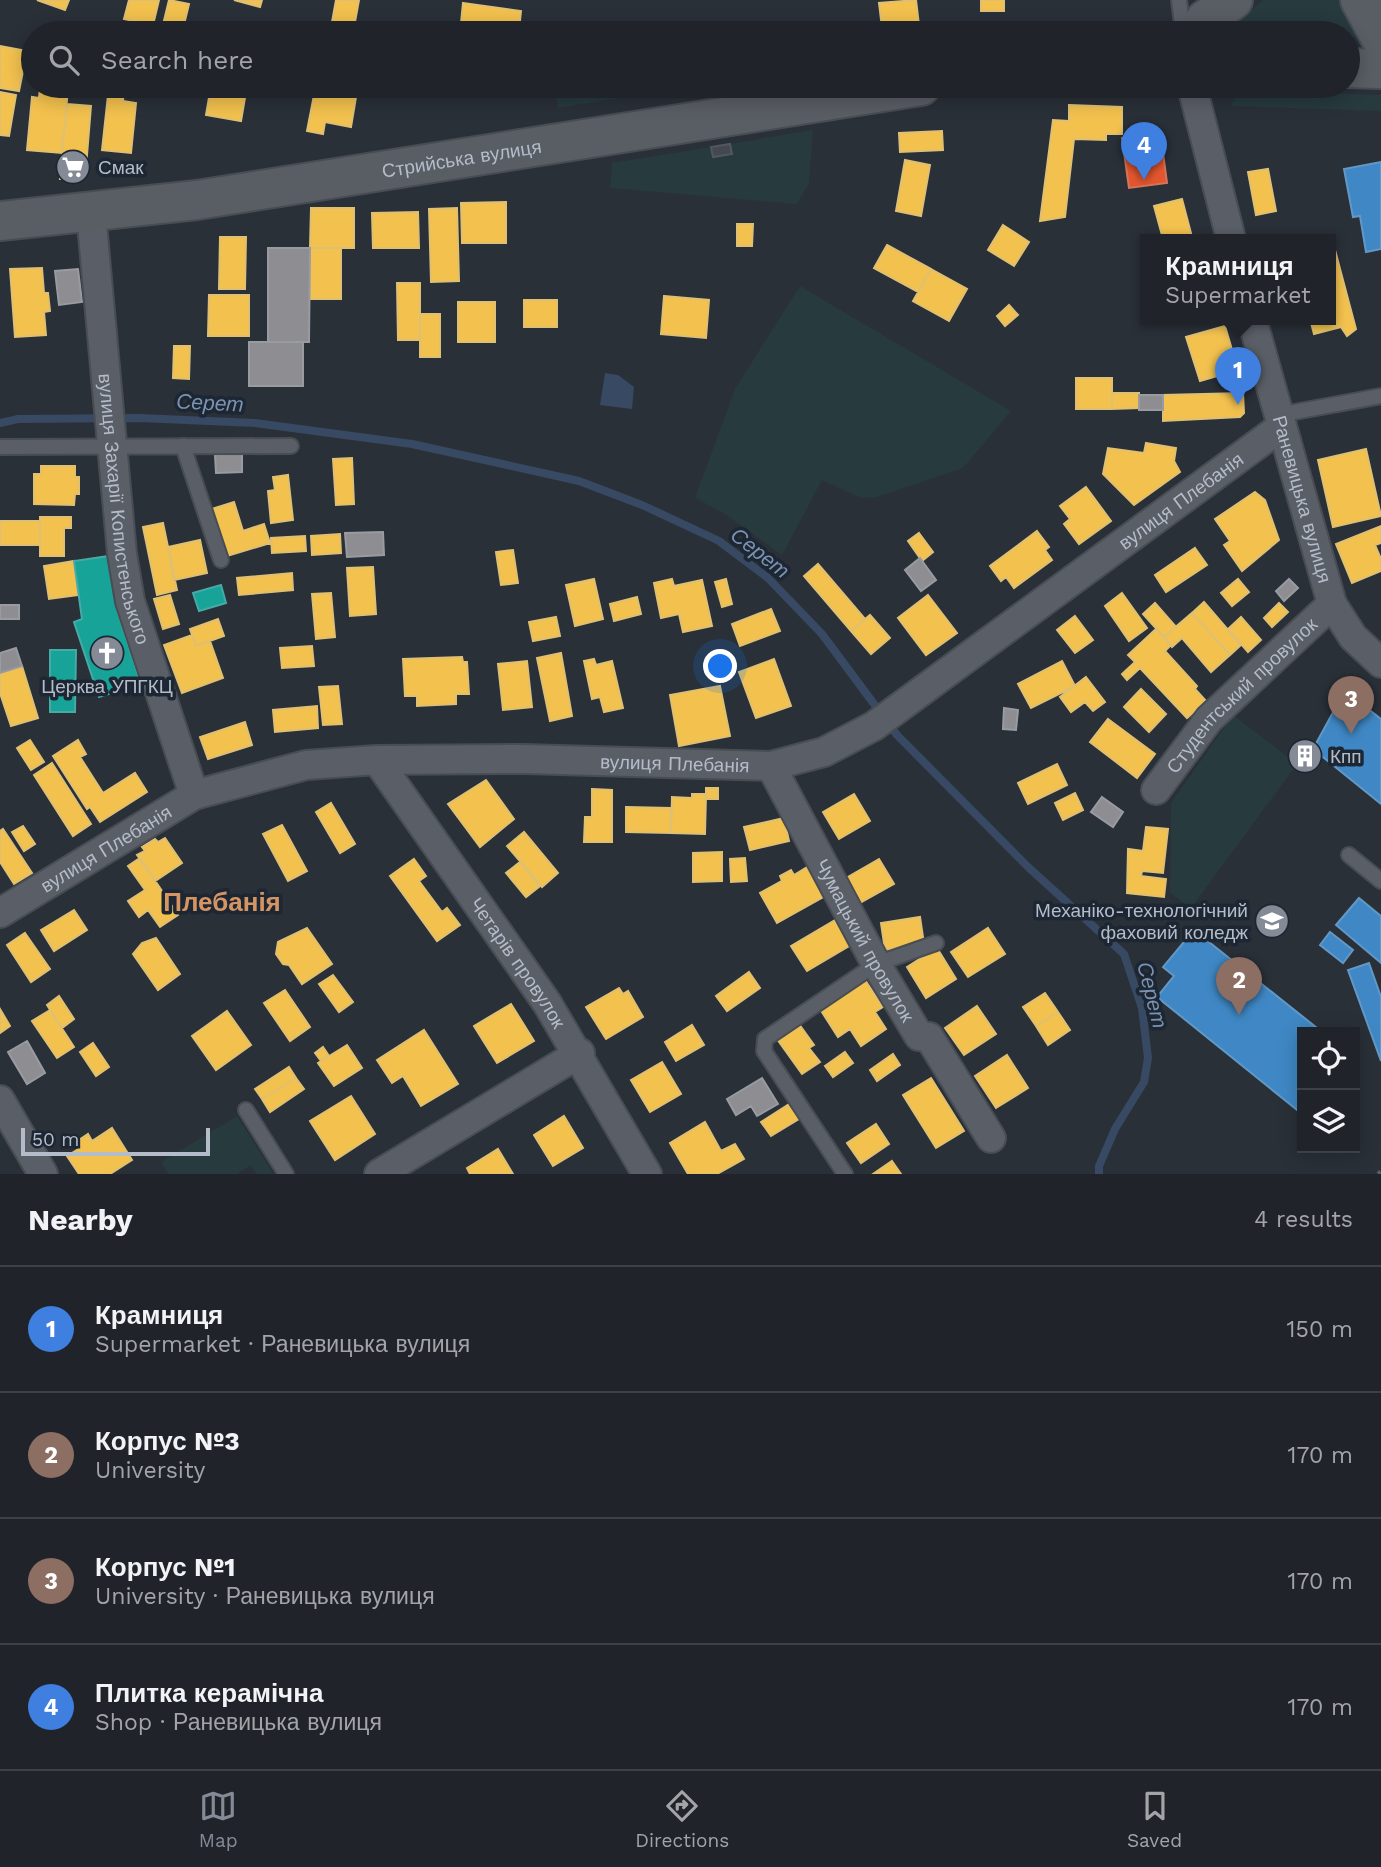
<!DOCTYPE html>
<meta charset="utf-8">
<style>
body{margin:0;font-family:"Work Sans",sans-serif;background:#282c32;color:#f1f3f6}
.controls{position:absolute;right:21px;bottom:21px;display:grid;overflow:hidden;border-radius:0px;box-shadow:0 4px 18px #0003}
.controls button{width:63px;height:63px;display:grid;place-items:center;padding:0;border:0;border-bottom:2px solid #3d4147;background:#20242a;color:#f1f3f6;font:35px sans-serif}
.scale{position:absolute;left:21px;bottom:18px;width:189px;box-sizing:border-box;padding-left:7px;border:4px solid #b4bcc9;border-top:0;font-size:19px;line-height:24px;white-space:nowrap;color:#b4bcc9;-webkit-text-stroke:5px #1d2633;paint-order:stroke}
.you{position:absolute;left:721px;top:667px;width:24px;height:24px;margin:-18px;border:5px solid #fff;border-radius:50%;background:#1a73e8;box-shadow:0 0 0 10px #1a73e833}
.badge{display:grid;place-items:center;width:46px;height:46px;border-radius:50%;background:#848b96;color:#fff;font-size:23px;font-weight:700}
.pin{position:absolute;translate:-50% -58px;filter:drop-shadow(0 2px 4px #0008)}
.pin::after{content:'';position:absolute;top:37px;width:24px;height:21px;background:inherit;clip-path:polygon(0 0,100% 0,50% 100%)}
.popup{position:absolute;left:1140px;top:234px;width:196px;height:91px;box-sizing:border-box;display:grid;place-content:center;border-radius:0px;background:#20242a;filter:drop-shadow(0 2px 5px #0005);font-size:23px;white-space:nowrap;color:#a2a4a8}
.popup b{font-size:26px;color:#f1f3f6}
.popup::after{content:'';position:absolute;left:50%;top:100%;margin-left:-14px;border:14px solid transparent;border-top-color:#20242a}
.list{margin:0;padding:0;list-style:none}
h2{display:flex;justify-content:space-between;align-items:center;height:91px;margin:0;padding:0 28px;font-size:30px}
h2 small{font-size:23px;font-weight:400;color:#a2a4a8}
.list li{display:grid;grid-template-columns:46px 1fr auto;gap:21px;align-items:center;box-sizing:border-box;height:126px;padding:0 28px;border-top:2px solid #3d4147}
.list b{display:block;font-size:26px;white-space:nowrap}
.list p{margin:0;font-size:23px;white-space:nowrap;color:#a2a4a8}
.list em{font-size:23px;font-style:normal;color:#a2a4a8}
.icon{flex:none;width:38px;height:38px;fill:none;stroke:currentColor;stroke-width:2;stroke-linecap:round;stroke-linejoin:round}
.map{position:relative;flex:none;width:1381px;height:1174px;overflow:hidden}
.search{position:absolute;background:#20242a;box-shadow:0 4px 18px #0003;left:21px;right:21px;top:21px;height:77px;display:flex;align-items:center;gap:18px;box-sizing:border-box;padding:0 24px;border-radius:38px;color:#a2a4a8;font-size:26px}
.sheet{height:595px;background:#20242a}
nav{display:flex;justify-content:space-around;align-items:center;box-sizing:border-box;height:98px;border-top:2px solid #3d4147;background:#20242a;font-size:19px;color:#a2a4a8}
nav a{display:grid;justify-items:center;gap:4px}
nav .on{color:#848b96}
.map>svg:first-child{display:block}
.green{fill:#273a3e}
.water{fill:#384963}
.homes{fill:#f2c14e;stroke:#dfc073;stroke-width:2}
.shops{fill:#e4572e;stroke:#d6755c;stroke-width:2}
.schools{fill:#3f88c5;stroke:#6298c6;stroke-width:2}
.public{fill:#17a398;stroke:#46aaa7;stroke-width:2}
.industry{fill:#8d8d92;stroke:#999ba2;stroke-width:2}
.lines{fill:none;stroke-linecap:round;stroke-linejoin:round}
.stream{stroke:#384963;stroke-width:8}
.building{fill:#444950;stroke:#52575f;stroke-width:2}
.lane-casing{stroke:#484c53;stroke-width:18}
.street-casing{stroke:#484c53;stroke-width:32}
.secondary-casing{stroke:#484c53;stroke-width:42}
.lane{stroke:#5a5e66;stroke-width:14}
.street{stroke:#5a5e66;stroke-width:28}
.secondary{stroke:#595d64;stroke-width:38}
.rail{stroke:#595d64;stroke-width:5;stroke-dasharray:7 7;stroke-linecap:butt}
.labels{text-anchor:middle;stroke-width:7;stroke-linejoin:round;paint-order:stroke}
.street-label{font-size:19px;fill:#b4bcc9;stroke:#1d2633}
.poi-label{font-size:19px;fill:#b4bcc9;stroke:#1d2633;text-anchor:start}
.water-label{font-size:21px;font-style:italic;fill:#7c92b1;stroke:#1d2633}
.district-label{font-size:26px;font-weight:bold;fill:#d59563;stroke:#1d2633}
</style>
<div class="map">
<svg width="1381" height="1174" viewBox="0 0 1381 1174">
<rect width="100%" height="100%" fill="#2a3038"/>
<path class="green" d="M1264 0H1345L1367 38 1348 37V33H1262L1224 30Z
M563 86H693L558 108 555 87Z
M1146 86V93L1064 92 1061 87Z
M1249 91 1381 95V111L1231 106 1237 95Z
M813 130 809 183 797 204 610 188 612 163 711 147 713 157 732 154 730 144Z
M800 286 1011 411 963 468 877 497 861 498 822 480 782 555 725 514 695 498 735 389Z
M1233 715 1297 764 1191 908 1170 893 1171 803Z
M237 1116 274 1174H256L251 1165 237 1174H168L161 1162Z"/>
<path class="water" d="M605 373 618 375 634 387 632 409 600 405Z"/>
<path class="homes" d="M37 0H69L65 10Z
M129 0H159L153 25 124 19Z
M169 0 189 4 182 33H161Z
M234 0H262L260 7Z
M336 0H359L353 33H330Z
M916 0 919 25 882 28 879 3Z
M981 0H1004V11H981Z
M463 3 521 11 519 30 461 23Z
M0 46 27 51 19 91 0 88Z
M109 86 124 87 123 101 136 103 131 153 102 150Z
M211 86H247L241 121 206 115Z
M40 87 68 89 62 153 27 150 32 97 39 98Z
M315 90 356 97 351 127 325 122 323 134 307 131Z
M0 92 16 95 9 136 0 135Z
M67 104 91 106 87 155 62 153Z
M1069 105 1122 107V134H1106V140L1074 139 1065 217 1040 221 1053 120 1069 121Z
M942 131 943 150 900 152 899 133Z
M62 153 87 155 85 177 60 179Z
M905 160 930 165 921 216 896 211Z
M1268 169 1276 211 1256 215 1248 172Z
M1182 199 1192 237 1163 239 1154 206Z
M506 202V243H462L461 203Z
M311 208H354V248H310Z
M457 208 459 281 431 282 429 209Z
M418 212 419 248H373L372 213Z
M737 224H753L752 246H737Z
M1003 225 1029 242 1014 266 988 250Z
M220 237H246L245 289H219Z
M887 245 931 269 918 292 874 268Z
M310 248H341V299H310Z
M1335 250 1356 329 1347 336 1341 327 1314 334 1310 319H1331V251Z
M42 268 44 293H48L50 311 44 312 46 335 15 337 10 269Z
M931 269 967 289 949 321 913 301Z
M397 283H420V340H398Z
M209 295H249V336H208Z
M664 296 709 300 706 338 661 334Z
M524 300H557V327H524Z
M458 302H495V342H458Z
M1009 305 1018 315 1005 326 997 316Z
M420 314H440V357H420Z
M1225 326 1238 370 1200 381 1186 337Z
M174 346H190L189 379 173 378Z
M1076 378H1112V409H1076Z
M1112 393H1139V408L1112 409Z
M1243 393 1244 413 1240 417 1163 421V395Z
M1146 443 1176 448 1174 461 1180 472 1134 505 1103 474 1108 448 1144 453Z
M1366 449 1381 516 1333 527 1318 460Z
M352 458 354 504 336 505 333 459Z
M41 466H75V477H79V494H75L74 505 34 504V474H41Z
M288 475 293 520 271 523 268 491 275 490 273 477Z
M1086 487 1111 521 1079 544 1064 524 1070 519 1060 506Z
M1255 492 1265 500 1279 540 1242 571 1224 545 1230 541 1215 519Z
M234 502 243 531 264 524 270 543 227 556 212 509Z
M40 517H71V528H64V556H40Z
M0 521H40V545H0Z
M163 523 177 590 157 595 143 527Z
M1381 526V543L1375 545 1381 559V571L1352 583 1336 544Z
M1037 531 1049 547 1045 550 1052 560 1014 588 1006 577 1001 581 990 566Z
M919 533 933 552 922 561 908 541Z
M340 534 341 553 312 555 311 536Z
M305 536 306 551 272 553 271 538Z
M200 540 207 573 174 580 168 547Z
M1195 548 1207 565 1166 592 1155 575Z
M513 550 518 583 501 585 496 552Z
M74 561 79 595 49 599 44 566Z
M818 564 865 619 851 631 804 576Z
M373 567 376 614 350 616 347 568Z
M292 573 293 590 239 595 237 578Z
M594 579 603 619 575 626 566 585Z
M672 579 674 586 702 580 712 626 683 632 679 614 661 618 654 583Z
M726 579 732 604 722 607 715 582Z
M1238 579 1249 592 1232 606 1221 593Z
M331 593 335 637 316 639 312 594Z
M1122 593 1147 628 1129 641 1105 606Z
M170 595 179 624 163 629 154 599Z
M928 595 957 633 926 655 898 618Z
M637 597 641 614 614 621 610 604Z
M1204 602 1241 645 1230 655 1192 613Z
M1155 603 1176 627 1164 637 1143 614Z
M1279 603 1288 612 1272 627 1264 618Z
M771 609 780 631 740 646 732 624Z
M1192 613 1230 655 1211 672 1182 638 1172 647 1164 637Z
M870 615 890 638 871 654 851 631Z
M1075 616 1093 640 1075 653 1057 630Z
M556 617 560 636 533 641 529 622Z
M1241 617 1261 640 1248 652 1228 629Z
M218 619 224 636 196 646 190 629Z
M1156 629 1171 645 1165 651 1197 686 1195 689 1206 701 1187 718 1140 668 1127 680 1122 674 1135 662 1128 655Z
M192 635 196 646 210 641 223 678 182 693 164 645Z
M312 646 314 666 282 668 280 648Z
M561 653 572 716 550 721 537 658Z
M462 657 463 662H467L469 694H456V704L417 706V696H405L403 659Z
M594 659 596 665 612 661 623 708 604 712 600 697 592 699 584 661Z
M774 659 791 706 756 718 739 672Z
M527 661 532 707 503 710 498 664Z
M1062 661 1075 686 1031 708 1018 684Z
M22 666 38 718 11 726 0 693V673Z
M1086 677 1105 702 1093 711 1085 702 1071 712 1060 697Z
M338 686 342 724 323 725 319 687Z
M720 686 730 736 679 746 670 695Z
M1141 689 1166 714 1149 732 1124 707Z
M317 706 318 728 275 732 273 710Z
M1108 719 1155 754 1137 778 1090 742Z
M245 722 252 745 208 759 200 737Z
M30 740 44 762 31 770 17 748Z
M78 740 86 754 80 757 103 793 135 773 147 792 100 822 90 807 87 809 53 756Z
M52 763 91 824 73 836 34 775Z
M1057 764 1067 785 1028 804 1018 783Z
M486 780 514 819 480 847 448 804Z
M706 788H718V799H706Z
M592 789 612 790V842H584L585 817H592Z
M1075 793 1083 810 1063 820 1055 803Z
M692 794H706L705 834 671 833 672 797 692 798Z
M854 794 870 821 839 839 823 812Z
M331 803 355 844 340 853 316 812Z
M626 807 671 808V833L626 832Z
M784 818 789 841 750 850 744 827Z
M282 825 307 871 288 881 263 834Z
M23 826 35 844 24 851 12 832Z
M1146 827 1168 829 1163 873 1142 871 1141 876 1166 879 1164 897 1127 893 1128 849 1143 851Z
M3 829 32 873 14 884 0 862V831Z
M524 832 558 873 542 887 507 846Z
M165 838 182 863 155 881 137 855 145 851 142 847 155 839 158 842Z
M722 852V881L693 882V853Z
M140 858 178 915 160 927 148 910 139 917 128 901 145 890 128 866Z
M745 858 747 881 731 882 730 859Z
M414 859 426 876 419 881 442 912 447 908 460 925 437 941 390 876Z
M879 859 894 884 860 903 846 878Z
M520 862 540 886 526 897 506 873Z
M809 866 825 896 777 923 760 893 782 881 780 876 791 870 794 875Z
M74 910 87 930 54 951 41 930Z
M920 917 924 944 885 950 881 923Z
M835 920 851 945 807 971 791 946Z
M307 928 332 964 302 984 289 965 283 964 276 954 278 942Z
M988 928 1005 954 968 977 951 952Z
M25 933 50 969 31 982 7 945Z
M156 938 180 974 158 990 133 954 142 943Z
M937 948 956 979 926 998 907 967Z
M749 972 760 988 727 1011 716 996Z
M333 975 353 1002 339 1012 319 984Z
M865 980 883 1007 875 1012 886 1029 861 1046 850 1029 838 1037 820 1009Z
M619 988 623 994 628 991 643 1017 606 1039 586 1007Z
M285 990 310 1027 290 1041 264 1003Z
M1045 993 1058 1012 1036 1026 1023 1007Z
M59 996 74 1019 62 1028 47 1005Z
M511 1004 534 1041 497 1063 474 1026Z
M977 1006 996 1034 964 1055 945 1028Z
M0 1009 10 1026 0 1033Z
M50 1010 74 1047 57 1058 32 1021Z
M227 1011 251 1045 216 1070 192 1036Z
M1058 1012 1070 1030 1048 1045 1036 1026Z
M799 1024 814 1045 809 1048 820 1062 802 1074 777 1039Z
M692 1025 704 1045 676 1061 665 1042Z
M424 1030 458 1084 421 1106 403 1076 392 1083 377 1060Z
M93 1043 109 1067 96 1076 80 1052Z
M347 1045 362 1068 334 1086 318 1063Z
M323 1047 329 1056 321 1061 315 1053Z
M845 1052 853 1063 833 1077 825 1066Z
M893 1054 900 1065 877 1081 870 1070Z
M1007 1055 1028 1088 996 1108 975 1076Z
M662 1062 681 1094 650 1112 631 1080Z
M289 1067 296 1078 262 1099 255 1089Z
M296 1078 304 1089 270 1112 262 1099Z
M931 1078 964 1131 936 1148 903 1095Z
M351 1096 375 1134 335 1160 310 1121Z
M789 1104 799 1119 771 1136 761 1122Z
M564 1116 583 1148 553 1166 534 1135Z
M705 1122 721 1151 735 1144 744 1159 717 1174H688L670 1143Z
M876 1124 889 1144 861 1163 847 1143Z
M112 1128 132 1160 110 1174H79L67 1156 80 1148 76 1142 88 1134 92 1141Z
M498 1149 513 1174H470L467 1168Z
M892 1161 901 1174H873Z"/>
<path class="shops" d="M1145 135 1146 140 1161 138 1167 183 1129 188 1122 138Z"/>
<path class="schools" d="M1381 162V249L1366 252 1360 216 1353 217 1344 169Z
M1348 693 1381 719V804L1313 749 1337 705Z
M1305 743 1318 753 1305 770 1292 760Z
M1359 898 1381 916V963L1336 925Z
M1194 930 1322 1032H1302V1114L1157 997 1174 976 1163 967Z
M1330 932 1353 950 1343 963 1320 945Z
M1369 963 1381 997V1061L1348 970Z"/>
<path class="public" d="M109 556 118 613 141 684 99 697 74 622 82 619 74 561Z
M221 585 226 603 199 611 193 593Z
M50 650H76L75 712H50Z"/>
<path class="industry" d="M268 248H310L309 342H268Z
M78 269 82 302 59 305 55 271Z
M249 342H303V386H249Z
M1139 395H1163V410H1139Z
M242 454V472L216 473 215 455Z
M383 532 384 555 347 557 345 533Z
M920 558 936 580 921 591 905 570Z
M1289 579 1298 588 1284 601 1276 591Z
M0 605H19V619H0Z
M16 648 22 666 0 673V653Z
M1004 708 1018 710 1016 730 1003 729Z
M1102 797 1123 812 1113 827 1091 812Z
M27 1041 45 1073 27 1084 8 1052Z
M762 1078 778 1104 757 1116 751 1106 736 1115 727 1099Z"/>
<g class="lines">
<path class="stream" d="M0 423 18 419 140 418 255 423 412 444 579 481 642 505 719 541 768 578 822 634 897 735 1028 867 1124 954 1142 1008 1148 1058 1144 1082 1115 1129 1099 1166V1174"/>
</g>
<path class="building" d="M730 144 732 154 713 157 711 147Z"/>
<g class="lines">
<g class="lane-casing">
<path id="lane" d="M1179 0 1183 33
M1278 415 1381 396
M183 446 221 560
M0 447 291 446
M1349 855 1381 881
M246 1110 286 1174
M845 1174 764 1051 765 1039 876 964 936 943"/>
</g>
<g class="street-casing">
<g id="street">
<path d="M1192 86 1231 239"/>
<path id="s1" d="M91 213 122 554 130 601 194 795"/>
<path id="s2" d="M1252 319 1332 604 1353 637 1381 663"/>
<path id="s3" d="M377 760 547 1003 647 1174"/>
<path id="s4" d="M771 766 876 964 919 1036 929 1037 991 1138"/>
<path id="s5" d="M1156 790 1209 719 1332 604"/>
<path id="s6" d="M0 913 194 795 306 765 377 760 524 759 771 766 824 752 874 726 1281 427"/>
<path d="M0 1100 43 1174"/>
<path d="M379 1174 580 1053"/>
</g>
</g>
<g class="secondary-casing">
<g id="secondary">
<path d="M1360 0 1381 39"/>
<path d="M1199 33 1205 20 1233 0"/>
<path d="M1348 68 1381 69"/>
<path id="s7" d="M0 221 197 200 921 86"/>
</g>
</g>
<use href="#lane" class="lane"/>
<use href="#street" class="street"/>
<use href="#secondary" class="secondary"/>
<path class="rail" d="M1378 1174 1381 1172"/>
</g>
<defs>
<g id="supermarket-disc" transform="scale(1.75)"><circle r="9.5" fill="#848b96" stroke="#1d2633"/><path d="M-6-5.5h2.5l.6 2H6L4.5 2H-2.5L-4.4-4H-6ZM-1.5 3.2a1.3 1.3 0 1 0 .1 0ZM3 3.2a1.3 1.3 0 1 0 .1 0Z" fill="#fff"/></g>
<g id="church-disc" transform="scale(1.75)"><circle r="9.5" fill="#848b96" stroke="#1d2633"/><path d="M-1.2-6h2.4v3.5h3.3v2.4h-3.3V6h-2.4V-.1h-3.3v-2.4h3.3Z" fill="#fff"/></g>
<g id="building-disc" transform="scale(1.75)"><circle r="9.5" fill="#848b96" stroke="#1d2633"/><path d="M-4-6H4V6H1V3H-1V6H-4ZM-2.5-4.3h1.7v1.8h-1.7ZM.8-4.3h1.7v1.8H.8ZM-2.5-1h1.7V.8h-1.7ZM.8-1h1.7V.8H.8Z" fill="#fff"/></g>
<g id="university-disc" transform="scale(1.75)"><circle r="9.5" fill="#848b96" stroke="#1d2633"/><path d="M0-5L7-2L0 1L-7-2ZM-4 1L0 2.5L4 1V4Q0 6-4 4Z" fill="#fff"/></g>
</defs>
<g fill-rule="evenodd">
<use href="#supermarket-disc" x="73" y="167"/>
<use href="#church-disc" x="107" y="653"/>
<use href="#building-disc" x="1305" y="756"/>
<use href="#university-disc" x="1272" y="921"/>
</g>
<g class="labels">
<g class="street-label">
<text dy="7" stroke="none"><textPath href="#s7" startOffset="466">Стрийська вулиця</textPath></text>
<text dy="7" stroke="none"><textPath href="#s2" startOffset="187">Раневицька вулиця</textPath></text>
<text dy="7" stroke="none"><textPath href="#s6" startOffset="1300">вулиця Плебанія</textPath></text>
<text dy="7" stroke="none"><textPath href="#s1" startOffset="298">вулиця Захарії Копистенського</textPath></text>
<text dy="7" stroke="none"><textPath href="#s5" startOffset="128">Студентський провулок</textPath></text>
<text dy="7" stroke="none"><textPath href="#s6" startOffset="712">вулиця Плебанія</textPath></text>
<text dy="7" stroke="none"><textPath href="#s6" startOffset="124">вулиця Плебанія</textPath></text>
<text dy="7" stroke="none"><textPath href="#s4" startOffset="198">Чумацький провулок</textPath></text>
<text dy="7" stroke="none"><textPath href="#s3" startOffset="247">Четарів провулок</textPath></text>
</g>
<g class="poi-label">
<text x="98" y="174">Смак</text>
<text x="107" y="693" text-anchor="middle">Церква УПГКЦ</text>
<text x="1330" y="763">Кпп</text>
<text x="1248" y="917" text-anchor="end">Механіко-технологічний<tspan x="1248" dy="22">фаховий коледж</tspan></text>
</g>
<g class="water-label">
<text transform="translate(210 403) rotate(3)" y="7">Серет</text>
<text transform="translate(760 553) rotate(38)" y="7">Серет</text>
<text transform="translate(1152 995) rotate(76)" y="7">Серет</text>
</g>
<g class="district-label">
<text x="222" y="911">Плебанія</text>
</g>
</g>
</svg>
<div class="controls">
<button><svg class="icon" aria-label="locate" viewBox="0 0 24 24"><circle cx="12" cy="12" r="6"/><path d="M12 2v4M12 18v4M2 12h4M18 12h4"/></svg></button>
<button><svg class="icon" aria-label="layers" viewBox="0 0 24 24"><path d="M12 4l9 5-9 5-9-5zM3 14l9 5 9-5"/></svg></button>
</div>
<div class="scale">50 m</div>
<div class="you"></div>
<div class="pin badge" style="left:1238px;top:405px;background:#3f7fe0">1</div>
<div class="popup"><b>Крамниця</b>Supermarket</div>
<div class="pin badge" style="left:1239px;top:1015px;background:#8d6e63">2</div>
<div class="pin badge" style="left:1351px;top:734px;background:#8d6e63">3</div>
<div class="pin badge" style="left:1144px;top:180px;background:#3f7fe0">4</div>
<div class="search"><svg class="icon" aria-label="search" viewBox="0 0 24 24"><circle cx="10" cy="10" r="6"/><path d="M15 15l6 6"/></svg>Search here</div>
</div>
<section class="sheet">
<h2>Nearby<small>4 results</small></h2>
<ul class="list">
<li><span class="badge" style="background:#3f7fe0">1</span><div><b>Крамниця</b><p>Supermarket · Раневицька вулиця</p></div><em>150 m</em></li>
<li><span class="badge" style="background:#8d6e63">2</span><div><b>Корпус №3</b><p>University</p></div><em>170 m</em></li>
<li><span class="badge" style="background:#8d6e63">3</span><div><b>Корпус №1</b><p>University · Раневицька вулиця</p></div><em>170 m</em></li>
<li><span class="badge" style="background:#3f7fe0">4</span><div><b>Плитка керамічна</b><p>Shop · Раневицька вулиця</p></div><em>170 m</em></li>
</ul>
</section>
<nav>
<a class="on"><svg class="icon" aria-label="map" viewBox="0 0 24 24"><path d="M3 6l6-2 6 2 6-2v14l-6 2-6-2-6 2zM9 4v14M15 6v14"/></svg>Map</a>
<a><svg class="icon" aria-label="directions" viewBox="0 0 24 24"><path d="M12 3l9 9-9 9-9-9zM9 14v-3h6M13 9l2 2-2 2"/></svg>Directions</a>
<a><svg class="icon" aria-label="saved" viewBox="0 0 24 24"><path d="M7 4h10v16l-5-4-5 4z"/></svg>Saved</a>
</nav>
